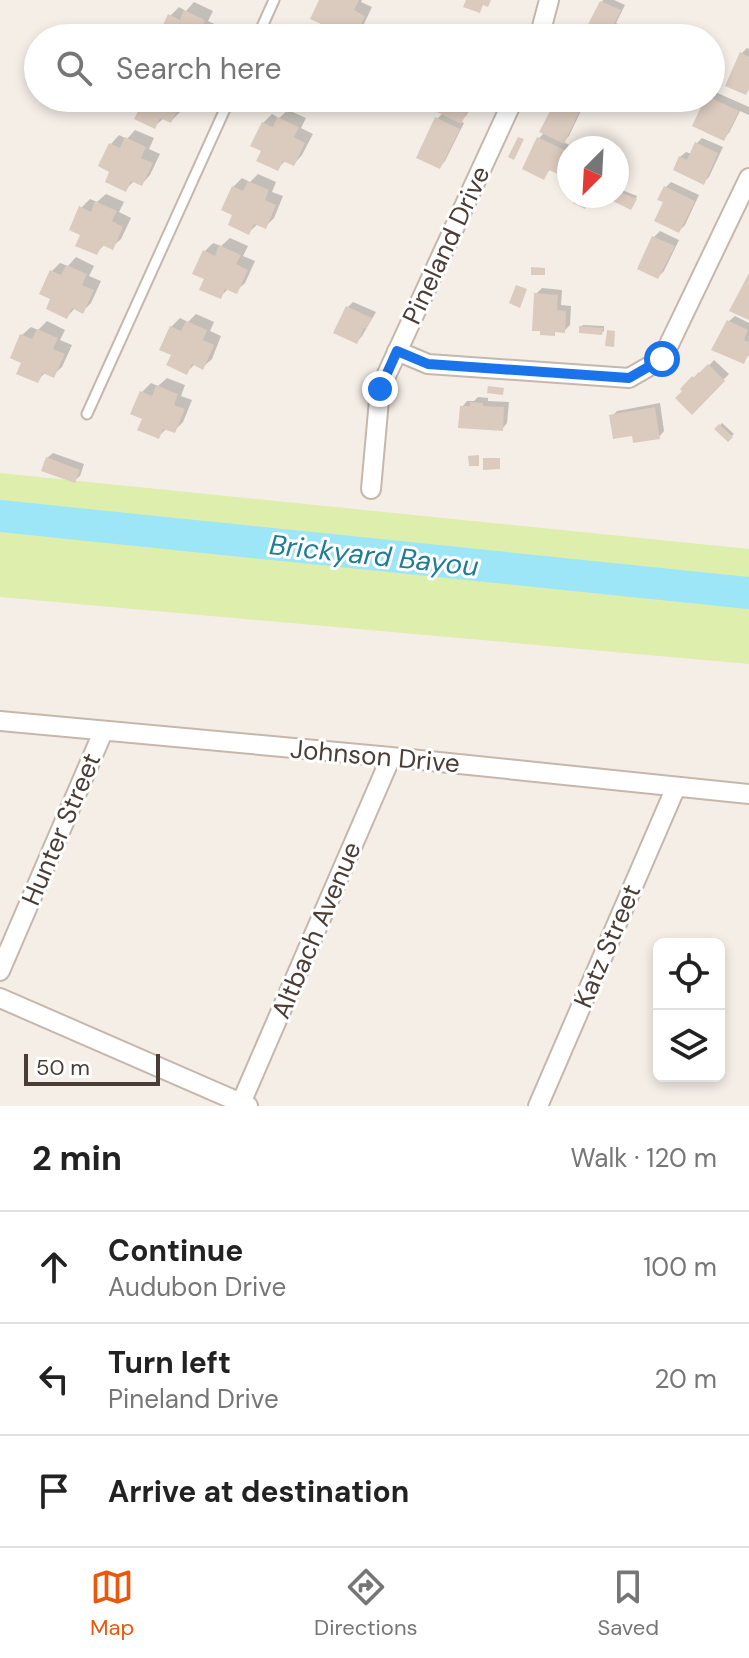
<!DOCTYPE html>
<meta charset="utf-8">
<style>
body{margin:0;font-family:"DM Sans",sans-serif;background:#f6f6f6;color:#222}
.controls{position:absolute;right:24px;bottom:24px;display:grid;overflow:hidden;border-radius:12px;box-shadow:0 4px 12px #0003}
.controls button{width:72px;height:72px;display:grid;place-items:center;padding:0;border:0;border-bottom:2px solid #e0e0e0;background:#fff;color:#222;font:40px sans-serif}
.compass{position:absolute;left:557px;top:136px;width:72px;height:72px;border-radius:50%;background:#fff;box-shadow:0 4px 12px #0003;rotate:204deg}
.scale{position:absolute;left:24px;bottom:20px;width:136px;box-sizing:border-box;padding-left:8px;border:4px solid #4a3d35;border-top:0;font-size:22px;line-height:28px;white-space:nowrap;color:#4a3d35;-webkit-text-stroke:6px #fff;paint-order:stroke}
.stop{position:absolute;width:24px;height:24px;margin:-18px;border:6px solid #1a73e8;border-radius:50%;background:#fff}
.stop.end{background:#1a73e8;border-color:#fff;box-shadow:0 2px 8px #0008}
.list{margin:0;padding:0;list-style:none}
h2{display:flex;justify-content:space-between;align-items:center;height:104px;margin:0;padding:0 32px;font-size:34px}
h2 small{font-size:26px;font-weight:400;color:#767676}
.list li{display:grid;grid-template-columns:52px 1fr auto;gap:24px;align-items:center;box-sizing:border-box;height:112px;padding:0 32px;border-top:2px solid #e0e0e0}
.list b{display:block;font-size:30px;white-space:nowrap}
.list p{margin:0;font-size:26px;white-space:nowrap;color:#767676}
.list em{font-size:26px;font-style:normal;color:#767676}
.icon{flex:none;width:44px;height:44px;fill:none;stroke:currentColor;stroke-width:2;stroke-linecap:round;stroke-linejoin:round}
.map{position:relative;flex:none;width:749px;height:1106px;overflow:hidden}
.search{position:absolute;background:#fff;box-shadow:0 4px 12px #0003;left:24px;right:24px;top:24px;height:88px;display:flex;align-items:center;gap:20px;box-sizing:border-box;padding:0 28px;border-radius:44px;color:#767676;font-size:30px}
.sheet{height:440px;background:#fff}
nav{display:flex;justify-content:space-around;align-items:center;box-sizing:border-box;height:112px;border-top:2px solid #e0e0e0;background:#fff;font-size:22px;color:#767676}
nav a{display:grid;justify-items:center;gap:4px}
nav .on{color:#ea580c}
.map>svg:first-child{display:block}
.green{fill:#deeeac}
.shadow{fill:#0003}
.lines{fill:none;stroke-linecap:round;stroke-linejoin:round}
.river{stroke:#9de6f8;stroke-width:32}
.building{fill:#dbcabe}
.lane-casing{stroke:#c5b7ac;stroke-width:13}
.street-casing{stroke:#c5b7ac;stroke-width:22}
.lane{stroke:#fff;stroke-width:9}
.street{stroke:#fff;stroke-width:18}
.route{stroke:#1a73e8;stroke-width:10}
.labels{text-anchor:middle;stroke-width:6;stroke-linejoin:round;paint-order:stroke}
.street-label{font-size:26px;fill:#4a3d35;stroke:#fff}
.water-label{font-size:28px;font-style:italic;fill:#1e7c96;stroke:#fff}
</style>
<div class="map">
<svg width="749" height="1106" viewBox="0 0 749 1106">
<rect width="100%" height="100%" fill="#f5eee7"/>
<path class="green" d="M0 473 749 549V664L0 597Z"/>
<path class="shadow" d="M321 0H362L361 2 372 7 362 28 354 37 346 33 342 38H329L324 23Z
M603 0H614L625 5 616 23 623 27 618 38H583Z
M194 2 213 11 208 21 219 26 213 38H160L170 16 179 7 186 11Z
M487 24 507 33 504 38H477L482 29Z
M697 32 705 36 703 38H693Z
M747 48 749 49V89L746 93 742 53Z
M713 91 749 107V115L740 111 729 133 724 138 707 98H711Z
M132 98H186L180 112 171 121 164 118 155 126Z
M446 98H476L466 116 460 121 464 123 445 161 440 167 437 119 443 113Z
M558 98H587L569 136 563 142 576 148H569V177L551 168 544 177 539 138 544 133Z
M288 110 306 118 301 128 313 134 302 155 294 164 286 160 277 169 263 123 272 114 279 118Z
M135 130 154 138 149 149 160 154 150 175 142 184 135 180 126 189 112 171 111 144 119 135 127 139Z
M702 138 723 147 709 177 703 183 680 157 686 152 692 154 697 143Z
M258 174 276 182 272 192 283 196 274 218 265 227 258 224 249 232 235 214 233 187 242 178 250 182Z
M671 182 699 195 685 225 679 231 666 201 665 188Z
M622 190 637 196 633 206 619 193Z
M106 194 124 202 119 212 131 218 121 239 112 247 105 244 96 253 81 208 90 199 97 202Z
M660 231 679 240 664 271 658 277 640 268 654 237Z
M230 238 248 246 243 256 255 261 245 283 236 291 229 288 220 297 205 251 213 243 221 246Z
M76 257 94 266 89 276 101 281 91 303 83 311 75 308 67 317 52 271 60 263 68 266Z
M542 288 562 290 561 305 571 306 570 325 564 331 558 330 554 333 536 294Z
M353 302 376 312 362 336 357 342 348 307Z
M196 314 214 322 210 331 221 336 212 359 203 367 195 364 187 372 173 354 171 327 180 318 188 322Z
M735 316 749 323V355L743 361 729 321Z
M47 321 65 330 60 340 72 345 62 367 53 375 46 372 37 381 22 335 31 327 38 330Z
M583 325 604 326V331L601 333 581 327Z
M714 360 729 374 692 412 683 389 699 372 701 374Z
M167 378 185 385 181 396 192 400 183 422 174 431 167 428 159 436 144 418 142 392 151 383 158 386Z
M478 397 488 398V401L509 402 507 423 502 429 462 407 467 401H474Z
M660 403 664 431 659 437 634 434 612 416 617 411Z
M722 423 734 434 728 439 717 429Z
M53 453 84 464 80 476 74 481 47 458Z"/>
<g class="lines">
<path class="river" d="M0 516 749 593"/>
</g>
<path class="building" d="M319 0H359L354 10 365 16 355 38 343 34 341 38H324L316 34 321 24 310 19Z
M466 0H491L488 7 483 5 480 13 463 7Z
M600 1 621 10 612 29 619 33 617 38H581Z
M184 10 205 20 201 30 212 35 210 38H157L168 14 180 20Z
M480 28 502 38H475Z
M740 52 749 57V89L746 95 725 86Z
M130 98H178L182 100 171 123 160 118 155 129 134 119 139 109 127 103Z
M288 98H313L308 108Z
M444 98H475L461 124 437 112Z
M557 98H572L583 103 564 144 539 132Z
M705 98H711L739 111 724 141 692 126Z
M277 117 299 127 294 137 305 143 294 166 283 161 278 171 256 161 261 151 250 146 262 122 273 127Z
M435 117 460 129 440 169 416 158Z
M125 137 146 147 141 158 153 163 142 186 131 181 126 192 105 182 109 172 98 166 109 143 120 148Z
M518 137 524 139 514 160 508 157Z
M537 137 569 152V179L549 170 544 180 522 169Z
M695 142 718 153 704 185 673 170 679 156 687 160Z
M248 181 269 190 265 200 276 205 266 229 254 224 249 235 228 225 232 215 221 210 232 186 243 191Z
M664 186 695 201 679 233 654 221 663 202 657 200Z
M617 191 637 199 631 210 613 201 617 196Z
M577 196H591L585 209 573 203Z
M95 201 117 211 112 221 123 227 113 250 102 245 97 255 75 246 80 235 69 230 79 206 91 212Z
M652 236 675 246 658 279 637 269Z
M219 245 241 255 236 264 248 270 237 294 225 289 221 299 199 290 204 279 192 274 203 250 215 256Z
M66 265 87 274 82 285 94 290 83 314 72 308 67 319 46 309 50 299 39 294 50 270 61 275Z
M531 267 545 268V275H531Z
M749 273V320L729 311Z
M516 285 527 289 520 308 509 303Z
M534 293 558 295 557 310 566 311 565 333 555 332V336L540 335V331H532Z
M346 306 372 318 366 329 364 328 357 344 333 333Z
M727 320 748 330 744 340 749 342V352L744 364 711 350Z
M186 321 207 330 203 340 214 345 203 370 192 364 187 375 166 365 171 355 159 350 170 326 181 331Z
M579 326 603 328 602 335 579 333Z
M37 329 58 338 53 349 65 354 54 378 43 373 38 383 16 374 21 363 10 358 20 334 32 339Z
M607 330 615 331 614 347 605 346Z
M708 364 725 381 692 415 675 398 682 391 680 389 692 376 694 378Z
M156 385 178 394 174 405 185 409 175 433 163 429 159 439 137 430 142 419 130 414 140 391 152 396Z
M488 386 504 388 503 395 487 393Z
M470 402 483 403V406L504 407 503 431 458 428 460 406H470Z
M655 407 660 439 633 443 632 436 613 439 609 415Z
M719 424 733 437 728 442 714 429Z
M479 455V466H469L468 456Z
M46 457 80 470 75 483 41 471Z
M483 458H500V469L483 470Z"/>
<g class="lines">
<g class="lane-casing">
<path id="lane" d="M257 38 274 0
M87 414 230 98"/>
</g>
<g class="street-casing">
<path id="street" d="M539 38 549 0
M397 351 428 364 629 378 662 359 749 178
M371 489 380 389 514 98
M0 721 391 757 749 794
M0 971 103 732
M0 998 248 1106
M241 1103 391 757
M538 1106 676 787"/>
</g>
<use href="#lane" class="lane"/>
<use href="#street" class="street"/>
</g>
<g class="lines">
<path class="route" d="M380 389 397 351 428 364 629 378 662 359"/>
</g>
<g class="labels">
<g class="street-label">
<text transform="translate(446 245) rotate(-65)" y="9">Pineland Drive</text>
<text transform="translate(375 756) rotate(5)" y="9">Johnson Drive</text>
<text transform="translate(61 829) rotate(-67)" y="9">Hunter Street</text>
<text transform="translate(316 930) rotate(-67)" y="9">Altbach Avenue</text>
<text transform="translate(607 946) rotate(-67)" y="9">Katz Street</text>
</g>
<g class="water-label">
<text transform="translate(374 555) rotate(6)" y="10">Brickyard Bayou</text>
</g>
</g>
</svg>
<div class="controls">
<button><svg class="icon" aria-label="locate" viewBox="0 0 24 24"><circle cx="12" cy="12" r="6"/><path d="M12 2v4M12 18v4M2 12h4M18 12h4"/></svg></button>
<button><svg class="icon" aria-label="layers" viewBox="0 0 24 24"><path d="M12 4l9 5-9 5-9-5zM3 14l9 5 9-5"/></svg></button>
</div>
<svg class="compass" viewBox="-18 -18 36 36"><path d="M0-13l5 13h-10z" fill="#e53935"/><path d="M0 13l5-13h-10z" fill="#767676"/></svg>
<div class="scale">50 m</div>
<div class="stop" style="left:662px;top:359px"></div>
<div class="stop end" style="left:380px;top:389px"></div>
<div class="search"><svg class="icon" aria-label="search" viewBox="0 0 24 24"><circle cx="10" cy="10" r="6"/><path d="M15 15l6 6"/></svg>Search here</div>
</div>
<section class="sheet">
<h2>2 min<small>Walk · 120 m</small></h2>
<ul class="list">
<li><svg class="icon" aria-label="ahead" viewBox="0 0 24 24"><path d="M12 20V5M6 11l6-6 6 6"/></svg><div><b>Continue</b><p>Audubon Drive</p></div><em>100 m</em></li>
<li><svg class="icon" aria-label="left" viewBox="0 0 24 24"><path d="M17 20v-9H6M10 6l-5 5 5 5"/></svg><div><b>Turn left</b><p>Pineland Drive</p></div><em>20 m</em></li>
<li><svg class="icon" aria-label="arrive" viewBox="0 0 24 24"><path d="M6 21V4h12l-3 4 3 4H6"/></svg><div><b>Arrive at destination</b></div></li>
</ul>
</section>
<nav>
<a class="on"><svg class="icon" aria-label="map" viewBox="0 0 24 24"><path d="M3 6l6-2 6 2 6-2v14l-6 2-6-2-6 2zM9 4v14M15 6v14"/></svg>Map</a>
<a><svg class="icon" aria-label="directions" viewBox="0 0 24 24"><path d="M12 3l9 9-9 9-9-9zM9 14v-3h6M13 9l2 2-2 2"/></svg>Directions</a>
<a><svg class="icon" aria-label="saved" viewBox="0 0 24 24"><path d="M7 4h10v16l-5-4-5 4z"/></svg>Saved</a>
</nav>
